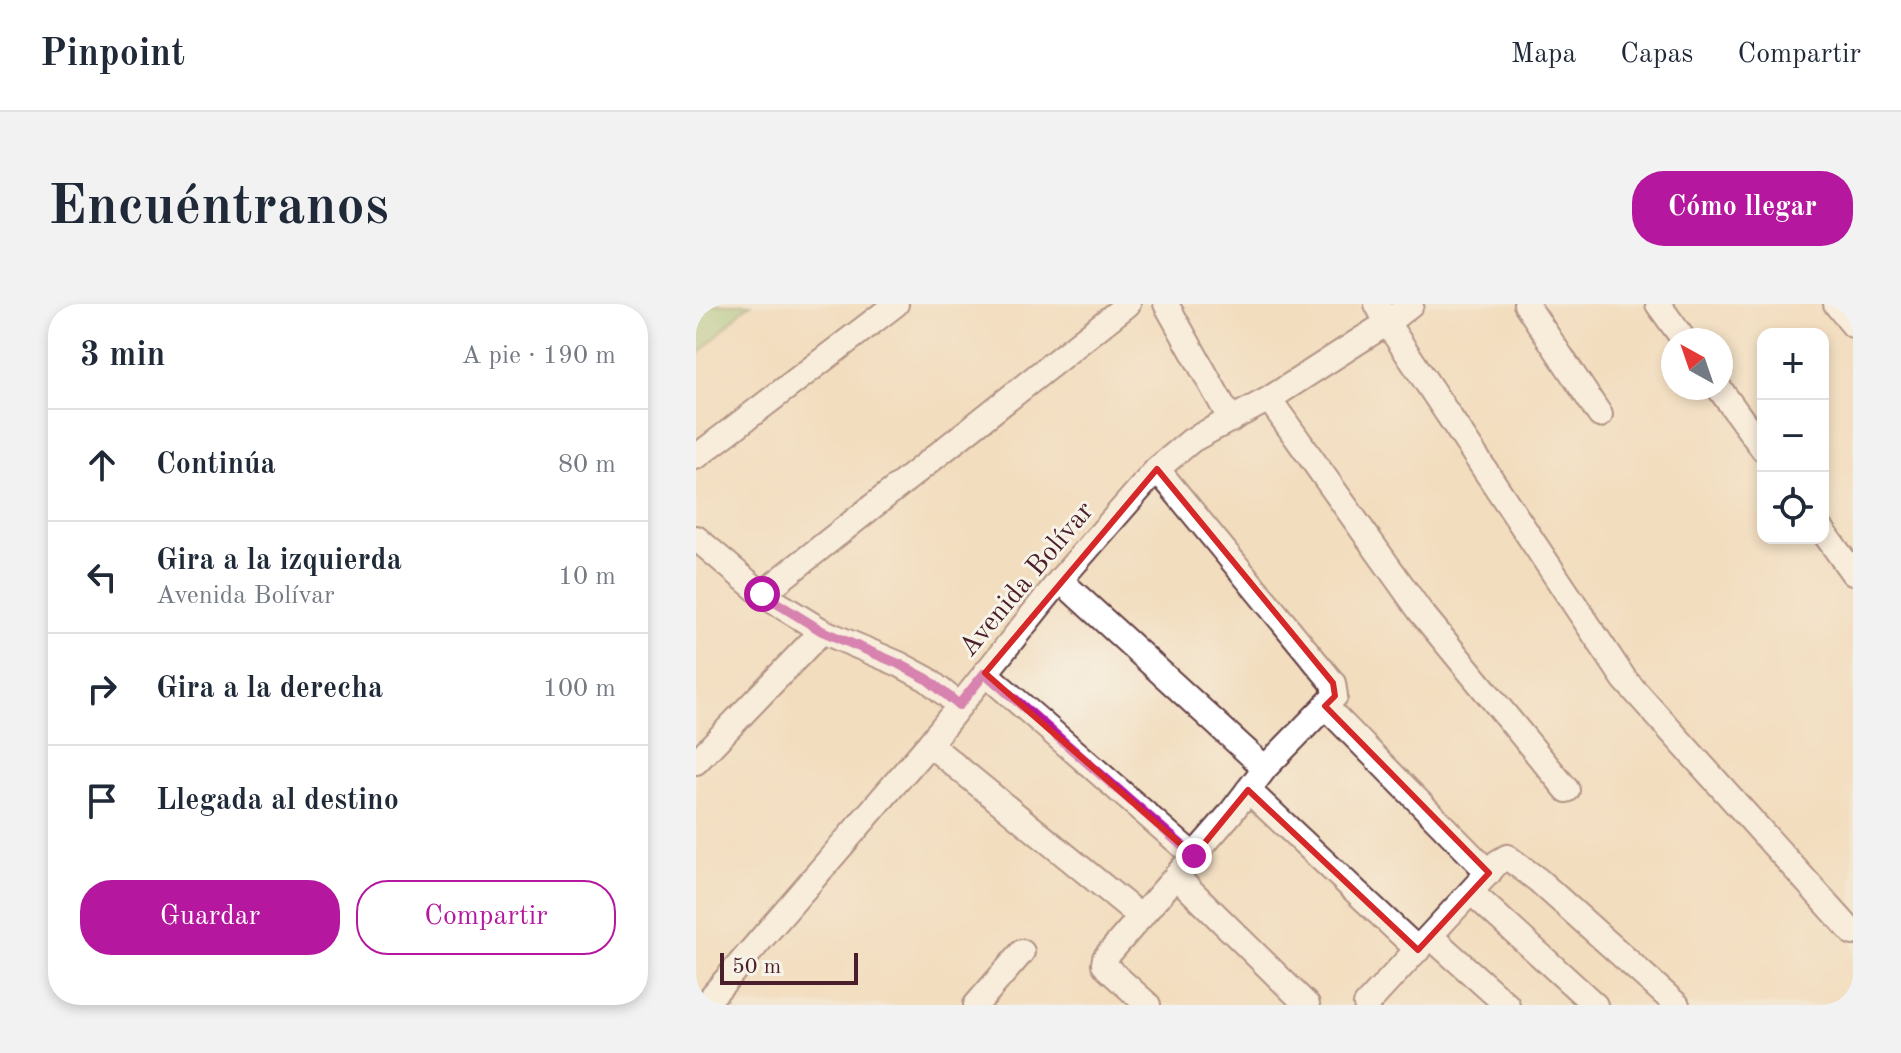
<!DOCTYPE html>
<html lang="es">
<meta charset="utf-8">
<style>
body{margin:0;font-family:"Old Standard TT",serif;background:#f2f2f3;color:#1f2937}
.controls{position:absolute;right:24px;top:24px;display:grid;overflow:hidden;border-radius:16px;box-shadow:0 4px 12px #0003}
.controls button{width:72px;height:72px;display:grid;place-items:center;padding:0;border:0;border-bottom:2px solid #e0e1e3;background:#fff;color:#1f2937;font:40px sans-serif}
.compass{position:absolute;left:965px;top:24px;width:72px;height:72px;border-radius:50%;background:#fff;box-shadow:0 4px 12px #0003;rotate:320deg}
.scale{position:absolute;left:24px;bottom:20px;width:138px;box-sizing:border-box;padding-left:8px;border:4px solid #4a1f2b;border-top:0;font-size:22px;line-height:28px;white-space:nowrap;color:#4a1f2b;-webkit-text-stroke:6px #f7f3e8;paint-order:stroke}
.stop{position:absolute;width:24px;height:24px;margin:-18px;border:6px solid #b5179e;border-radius:50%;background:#fff}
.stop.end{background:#b5179e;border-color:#fff;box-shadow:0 2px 8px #0008}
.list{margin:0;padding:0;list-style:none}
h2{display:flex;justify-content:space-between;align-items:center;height:104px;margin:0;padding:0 32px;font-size:34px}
h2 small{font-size:26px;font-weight:400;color:#747a83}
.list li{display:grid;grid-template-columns:52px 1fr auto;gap:24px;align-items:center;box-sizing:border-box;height:112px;padding:0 32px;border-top:2px solid #e0e1e3}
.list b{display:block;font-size:30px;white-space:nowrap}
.list p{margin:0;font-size:26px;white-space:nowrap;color:#747a83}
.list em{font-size:26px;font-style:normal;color:#747a83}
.actions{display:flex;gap:16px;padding:24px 32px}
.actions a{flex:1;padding:18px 0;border:2px solid #b5179e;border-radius:32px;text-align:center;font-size:28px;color:#b5179e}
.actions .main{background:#b5179e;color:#fff}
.icon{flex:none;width:44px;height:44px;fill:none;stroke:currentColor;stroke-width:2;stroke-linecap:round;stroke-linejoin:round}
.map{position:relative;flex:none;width:1157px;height:701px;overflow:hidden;border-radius:32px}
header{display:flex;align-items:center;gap:48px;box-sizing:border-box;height:112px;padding:0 40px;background:#fff;border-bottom:2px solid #e0e1e3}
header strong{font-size:38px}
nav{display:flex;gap:44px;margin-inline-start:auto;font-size:28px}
.intro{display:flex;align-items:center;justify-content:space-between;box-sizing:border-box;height:192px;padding:0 48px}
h1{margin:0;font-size:56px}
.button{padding:20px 36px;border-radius:32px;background:#b5179e;color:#fff;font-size:28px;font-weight:700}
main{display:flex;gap:48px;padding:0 48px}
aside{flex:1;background:#fff;border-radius:32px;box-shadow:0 4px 12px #0003}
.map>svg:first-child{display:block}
.grass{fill:#8ec679;stroke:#6c7252;stroke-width:2}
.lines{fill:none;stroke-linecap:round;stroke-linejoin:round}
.minor-casing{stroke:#633c41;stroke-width:28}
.minor{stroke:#fff;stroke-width:24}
.route{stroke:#b5179e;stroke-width:10}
.marked{fill:none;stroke:#d62828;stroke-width:6;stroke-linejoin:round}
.labels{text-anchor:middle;stroke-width:6;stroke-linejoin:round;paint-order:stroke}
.street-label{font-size:28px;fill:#4a1f2b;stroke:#f7f3e8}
</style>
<header>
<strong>Pinpoint</strong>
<nav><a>Mapa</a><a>Capas</a><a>Compartir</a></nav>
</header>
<div class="intro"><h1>Encuéntranos</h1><a class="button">Cómo llegar</a></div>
<main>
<aside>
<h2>3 min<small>A pie · 190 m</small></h2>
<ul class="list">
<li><svg class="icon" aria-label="ahead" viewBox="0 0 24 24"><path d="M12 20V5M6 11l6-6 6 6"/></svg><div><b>Continúa</b></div><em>80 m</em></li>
<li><svg class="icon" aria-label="left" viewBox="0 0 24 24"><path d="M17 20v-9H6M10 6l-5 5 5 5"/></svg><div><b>Gira a la izquierda</b><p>Avenida Bolívar</p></div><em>10 m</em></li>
<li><svg class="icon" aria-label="right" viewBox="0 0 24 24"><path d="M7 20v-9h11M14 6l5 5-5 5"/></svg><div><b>Gira a la derecha</b></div><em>100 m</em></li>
<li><svg class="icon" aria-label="arrive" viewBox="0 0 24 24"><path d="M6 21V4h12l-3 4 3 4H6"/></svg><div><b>Llegada al destino</b></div></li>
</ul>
<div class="actions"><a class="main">Guardar</a><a>Compartir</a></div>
</aside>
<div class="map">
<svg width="1157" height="701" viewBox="0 0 1157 701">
<rect width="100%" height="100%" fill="#f7f3e8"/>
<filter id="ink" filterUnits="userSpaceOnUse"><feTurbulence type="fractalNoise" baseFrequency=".0125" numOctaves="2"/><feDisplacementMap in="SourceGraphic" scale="16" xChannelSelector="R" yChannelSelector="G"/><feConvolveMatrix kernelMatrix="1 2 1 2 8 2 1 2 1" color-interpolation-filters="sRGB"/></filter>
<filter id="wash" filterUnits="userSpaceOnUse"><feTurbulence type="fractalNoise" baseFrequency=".006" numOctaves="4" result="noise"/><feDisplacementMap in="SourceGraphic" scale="32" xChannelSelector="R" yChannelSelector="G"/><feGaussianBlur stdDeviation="1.8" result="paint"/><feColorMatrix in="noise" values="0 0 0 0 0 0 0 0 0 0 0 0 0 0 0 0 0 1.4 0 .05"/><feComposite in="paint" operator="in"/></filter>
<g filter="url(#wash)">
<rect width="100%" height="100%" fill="#f2ddbe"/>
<path class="grass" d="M0 0H55L46 6 0 53Z"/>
</g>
<g filter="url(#ink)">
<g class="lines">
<g class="minor-casing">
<path id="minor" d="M470 0 535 116
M681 0 691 19 929 376 1157 629
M830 0 904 111
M962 0 988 36
M1140 0 1157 21
M1023 84 1067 145
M573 95 724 307 871 486
M0 153 200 0
M1127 227 1157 269
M0 234 66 290 126 327 203 360 231 375 263 401
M364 276 569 464
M66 290 432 0
M289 369 498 552
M629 402 793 569
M233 440 445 613
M0 458 126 327
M552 486 722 646
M480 572 611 701
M775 588 899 701
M734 632 811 701
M17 691 233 440 364 276 461 165 496 136 573 95 691 19 715 0
M280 701 326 648
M452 701 412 665 408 660 409 654 534 510 569 464 639 392 637 379 461 165
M670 701 802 558 811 553 842 576 981 701"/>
</g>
<use href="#minor" class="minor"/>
</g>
</g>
<g class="lines" filter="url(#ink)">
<path class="route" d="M66 290 126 327 203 360 231 375 263 401 289 369 498 552"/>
</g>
<path d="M0 0H1157V701H0ZM461 165 637 379 639 392 629 402 793 569 722 646 552 486 498 552 289 369Z" fill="#f2ddbe" fill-opacity=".55" fill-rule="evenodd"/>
<path class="marked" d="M461 165 637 379 639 392 629 402 793 569 722 646 552 486 498 552 289 369Z"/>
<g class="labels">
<g class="street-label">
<text transform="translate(329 274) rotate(-50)" y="10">Avenida Bolívar</text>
</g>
</g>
</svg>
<div class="controls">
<button>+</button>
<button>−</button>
<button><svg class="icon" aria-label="locate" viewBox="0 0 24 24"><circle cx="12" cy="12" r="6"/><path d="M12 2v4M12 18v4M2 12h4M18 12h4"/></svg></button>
</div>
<svg class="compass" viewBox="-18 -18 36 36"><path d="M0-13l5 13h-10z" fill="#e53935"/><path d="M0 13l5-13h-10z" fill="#747a83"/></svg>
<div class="scale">50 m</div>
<div class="stop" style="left:66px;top:290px"></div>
<div class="stop end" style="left:498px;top:552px"></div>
</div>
</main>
